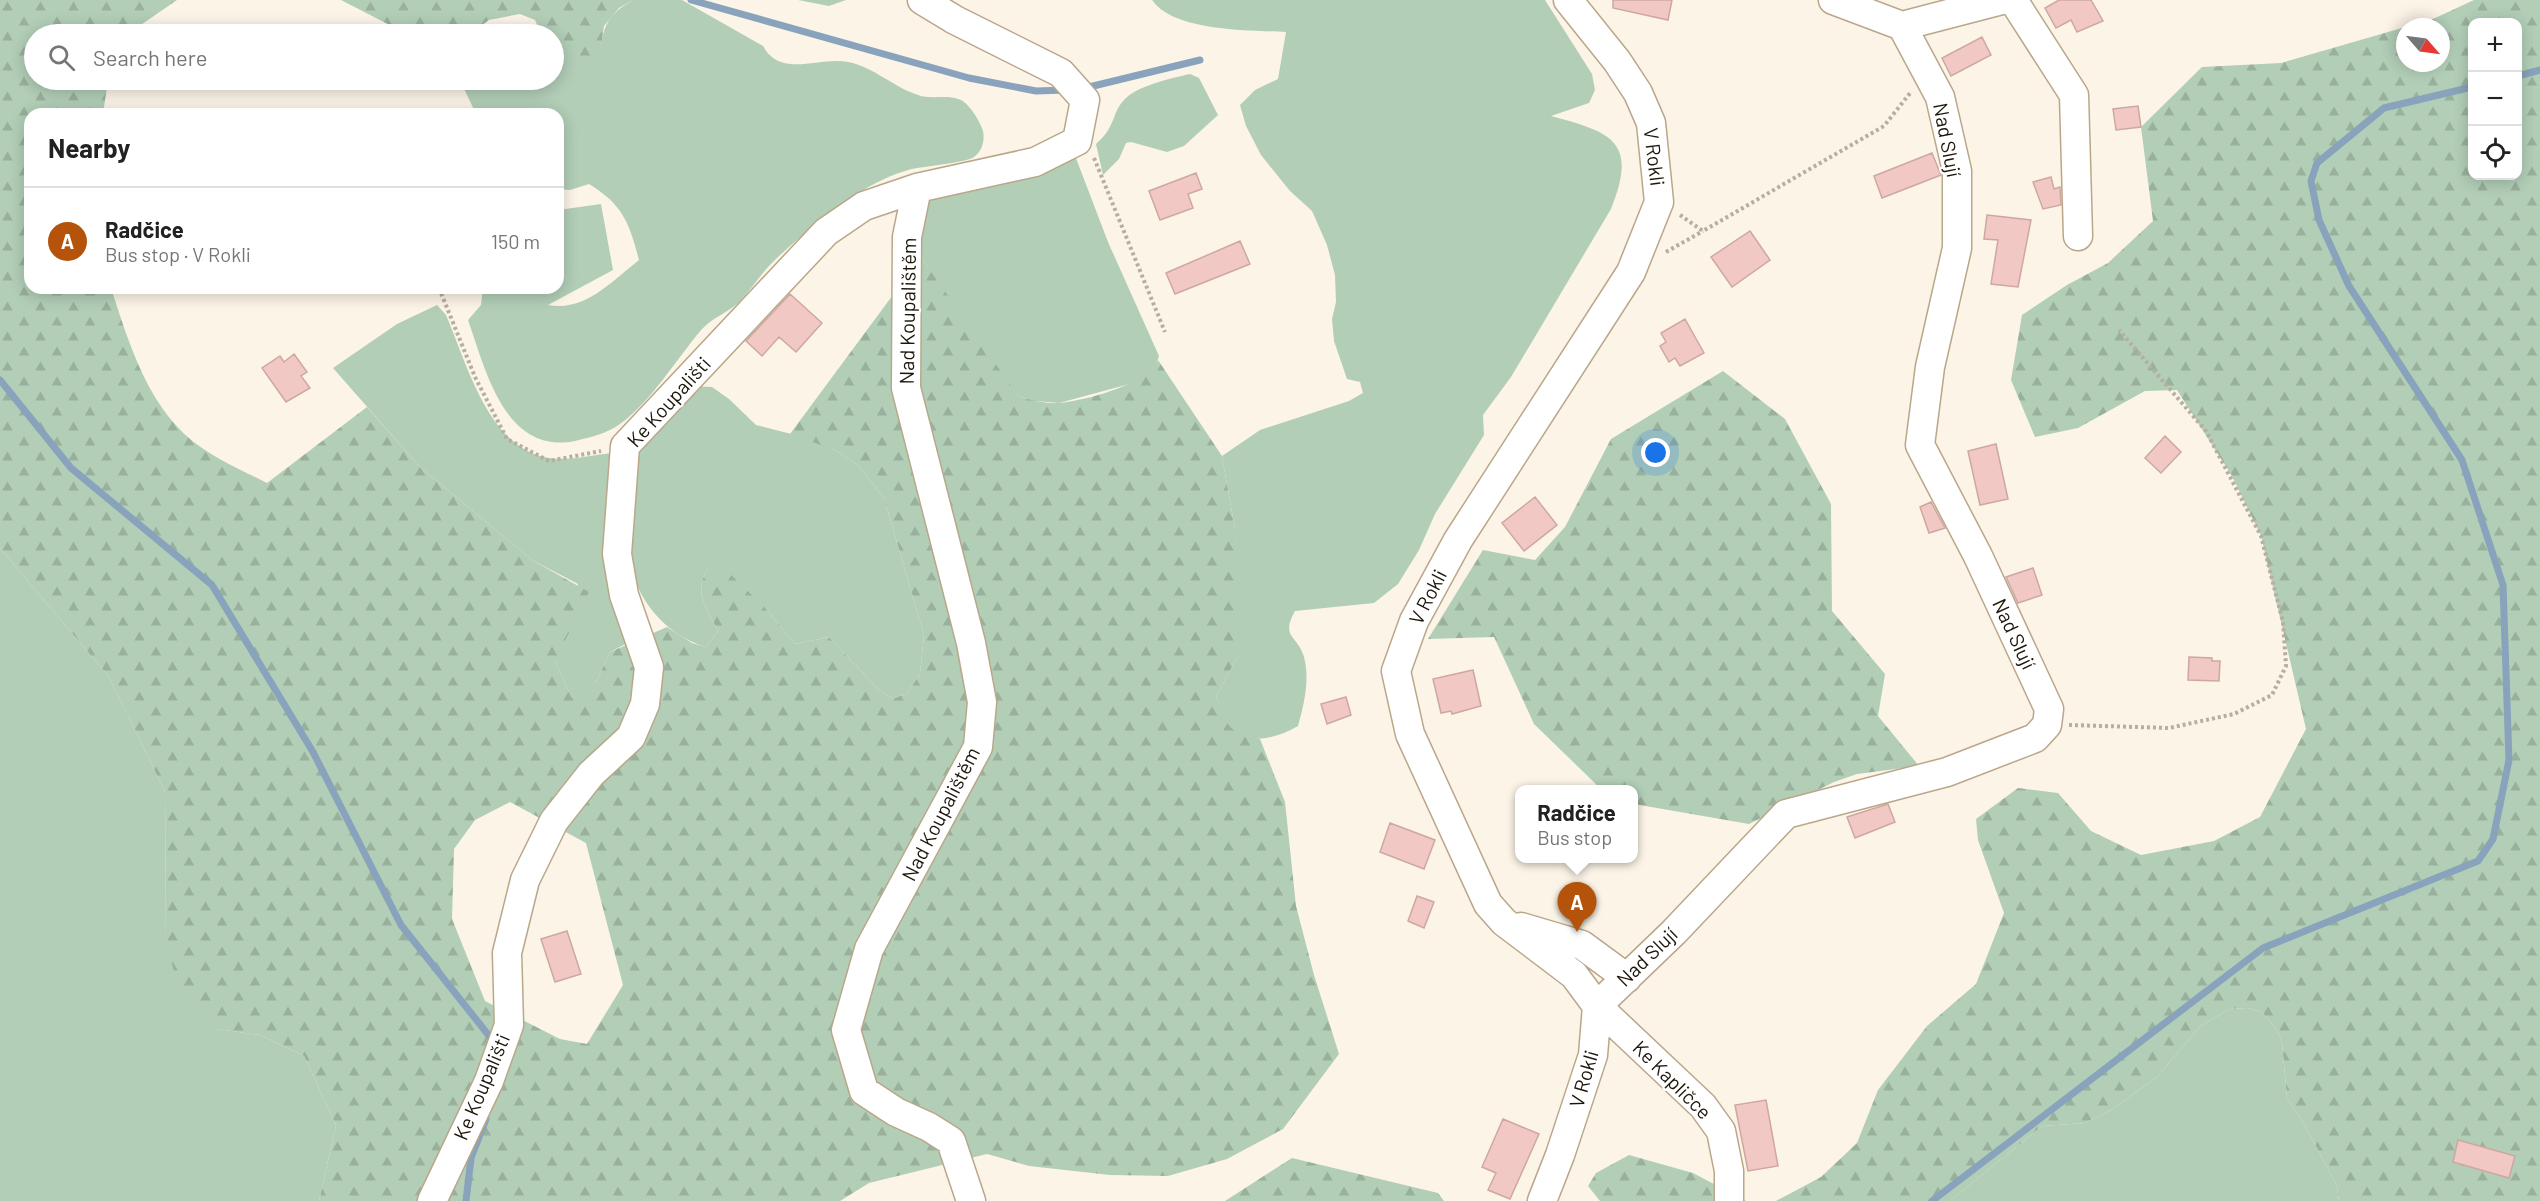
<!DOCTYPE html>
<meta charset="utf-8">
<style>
body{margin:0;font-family:Barlow,sans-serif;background:#f6f6f6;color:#222}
.controls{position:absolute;right:18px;top:18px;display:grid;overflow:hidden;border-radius:12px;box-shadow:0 3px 15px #0003}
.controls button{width:54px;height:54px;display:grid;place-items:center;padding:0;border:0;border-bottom:2px solid #e0e0e0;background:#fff;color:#222;font:30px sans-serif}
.compass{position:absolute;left:2396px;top:18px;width:54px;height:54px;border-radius:50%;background:#fff;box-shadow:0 3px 15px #0003;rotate:118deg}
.you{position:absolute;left:1656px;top:453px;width:21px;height:21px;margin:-15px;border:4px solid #fff;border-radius:50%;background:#1a73e8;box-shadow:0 0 0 9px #1a73e833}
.badge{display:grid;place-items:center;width:39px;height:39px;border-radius:50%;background:#b45309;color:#fff;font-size:20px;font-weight:700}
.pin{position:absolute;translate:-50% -50px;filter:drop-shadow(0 2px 3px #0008)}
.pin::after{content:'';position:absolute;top:32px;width:21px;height:18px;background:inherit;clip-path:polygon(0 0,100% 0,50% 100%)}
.popup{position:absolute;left:1515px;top:785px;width:123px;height:78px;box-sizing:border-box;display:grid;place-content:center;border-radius:12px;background:#fff;filter:drop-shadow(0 2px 4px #0005);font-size:20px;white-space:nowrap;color:#767676}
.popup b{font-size:22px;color:#222}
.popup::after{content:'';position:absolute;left:50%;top:100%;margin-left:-12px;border:12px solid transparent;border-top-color:#fff}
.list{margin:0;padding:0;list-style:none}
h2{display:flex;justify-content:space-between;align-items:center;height:78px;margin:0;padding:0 24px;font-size:26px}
h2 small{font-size:20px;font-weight:400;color:#767676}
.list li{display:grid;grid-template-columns:39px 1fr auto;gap:18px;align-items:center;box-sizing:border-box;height:108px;padding:0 24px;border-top:2px solid #e0e0e0}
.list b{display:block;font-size:22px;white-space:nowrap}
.list p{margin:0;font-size:20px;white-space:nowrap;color:#767676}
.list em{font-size:20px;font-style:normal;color:#767676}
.icon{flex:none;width:33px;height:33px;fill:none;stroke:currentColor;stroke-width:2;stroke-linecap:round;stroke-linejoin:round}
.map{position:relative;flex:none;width:2540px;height:1201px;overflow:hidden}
.search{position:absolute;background:#fff;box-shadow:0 3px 15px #0003;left:24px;top:24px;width:540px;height:66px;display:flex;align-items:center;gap:15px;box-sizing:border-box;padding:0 21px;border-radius:33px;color:#767676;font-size:22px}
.panel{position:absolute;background:#fff;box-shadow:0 3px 15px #0003;left:24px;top:108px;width:540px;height:186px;border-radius:18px}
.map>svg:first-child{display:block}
.green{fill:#b2ceb7}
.forest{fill:url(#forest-firs);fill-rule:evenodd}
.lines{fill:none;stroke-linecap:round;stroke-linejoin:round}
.stream{stroke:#88a3bb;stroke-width:7}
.building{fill:#f1c8c4;stroke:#cea7a3;stroke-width:1.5}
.minor-casing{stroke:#baa789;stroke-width:31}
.path{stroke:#b5aea1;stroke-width:4;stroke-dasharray:3 3;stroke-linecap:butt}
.minor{stroke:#fff;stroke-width:28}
.labels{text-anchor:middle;stroke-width:4.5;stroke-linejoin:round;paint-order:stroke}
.street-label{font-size:20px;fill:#1d160b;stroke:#fff}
</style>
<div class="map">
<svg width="2540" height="1201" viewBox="0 0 2540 1201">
<defs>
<pattern id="forest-firs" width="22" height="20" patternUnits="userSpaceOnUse" patternTransform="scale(1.5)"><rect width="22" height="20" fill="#b2ceb7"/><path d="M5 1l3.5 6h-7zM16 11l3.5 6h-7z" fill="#99b09c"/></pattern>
</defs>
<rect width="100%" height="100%" fill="#fcf4e7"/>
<path class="green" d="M633 0H682L763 46C781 79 819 56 848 62 874 67 893 87 918 95 931 100 947 94 961 100 970 105 980 121 983 131 985 141 982 151 974 157 967 163 922 166 908 170 871 181 842 203 813 227 798 239 782 252 769 266 758 278 750 291 738 303 727 313 712 318 702 329 677 358 651 402 620 424 606 434 591 437 575 441 505 455 486 371 468 320L481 305 483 288H558V210L601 204 613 270 548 305C585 312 612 281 639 260 629 222 623 205 589 184L570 190 558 189V114H476L460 80H554V46L565 56 601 47C604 22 611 13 633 0Z
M798 0H846L829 6Z
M1152 0H1545L1592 74 1595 90 1589 103 1551 116C1610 132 1639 140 1611 209L1511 377 1483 415 1484 435 1435 514 1419 550 1398 584 1374 603 1295 611C1280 638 1298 635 1304 657 1310 680 1304 704 1298 726 1274 740 1240 748 1222 719 1219 713 1218 702 1216 696L1237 658 1235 529 1222 456 1260 430 1349 401 1363 393 1360 382 1347 379 1334 341 1332 319 1336 302 1335 275 1327 245 1312 211 1290 191 1261 155 1246 126 1240 105 1255 90 1278 79 1286 32C1250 30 1174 32 1152 0Z
M529 24 541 34H479L501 25Z
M1190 74 1199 78 1218 115 1184 146 1167 152 1131 142 1126 143 1119 159 1103 175 1096 144C1116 127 1112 112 1124 100 1136 86 1172 78 1190 74Z
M1074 153 1108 242 1159 356 1154 370 1137 382 1059 403 1035 401 1018 396 1005 381 921 257 917 239 927 200Z
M437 305 446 315C467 363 488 449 549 458 569 461 592 455 613 453L635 639 610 652 597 680 579 700 571 696 555 661 578 584 532 560 420 467 333 368 397 324Z
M691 386 712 387 729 399 756 425 807 438 835 450 858 465 884 498 924 635 920 674 907 693 893 699 879 690 829 637 795 644 767 610 708 568C693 594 706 607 718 631L706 647C679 639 657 621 643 597 626 570 626 502 632 471 634 460 639 446 644 436 651 421 678 399 691 386Z
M0 548 109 677 165 792 166 941 218 1029 260 1035 304 1056 336 1125 319 1201H0Z
M2247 1008 2262 1012 2276 1029 2282 1042 2287 1098 2303 1122 2337 1186 2339 1201H1950L2042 1126 2085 1123 2111 1110 2157 1077 2200 1026 2230 1009Z"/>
<path class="forest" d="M0 0H177L135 29 131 34H34V80H108L103 114H30V288H111C130 346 149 412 202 448 222 462 245 472 267 483L367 407 420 467 532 560 589 592 555 661 571 696 579 699 597 680 610 652 667 627 692 643 706 647 718 631C706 607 693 594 708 568L722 566 767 610 795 644 829 637 879 690 893 699 907 693 920 674 924 635 884 498 858 465 835 450 790 434 921 257 1018 396C1031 400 1045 404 1059 403 1084 401 1149 384 1158 360L1222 456 1235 529 1240 613 1237 658 1216 696C1224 725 1230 733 1260 739L1285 802 1296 906 1314 975 1339 1054 1283 1129 1227 1159 1168 1176 1110 1175 1029 1166 987 1154 869 1183 840 1201H319L336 1125 304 1056 260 1035 217 1029 181 998 166 941 165 792 109 677 0 548ZM510 802 586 843 623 985 587 1044 560 1039 485 1001 452 919 454 849 475 820Z
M341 0H633L619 8 604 26 601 47 590 60 565 56 554 46V34H541L535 20 520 14 489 20 470 34H407Z
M2474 0H2540V1201H2339L2337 1186 2303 1122 2287 1098 2282 1042 2276 1029 2262 1012 2247 1008 2230 1009 2200 1026 2157 1077 2111 1110 2085 1123 2042 1126 1950 1201H1776L1821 1177 1857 1143 1878 1090 1927 1026 1976 984 2004 913 1978 840 1976 819 2018 788 2058 793 2091 831 2141 855 2214 841 2260 817 2306 729 2261 536 2232 476 2177 390 2145 391 2078 428 2035 437 2011 380 2022 315 2067 285 2108 263 2153 221 2141 127 2202 67 2281 63 2433 19ZM2472 22H2518V176H2472ZM2405 27H2441V63H2405Z
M1723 371 1785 419 1831 504 1832 611 1885 674 1878 716 1919 766 1857 774 1834 782 1749 824 1634 804V790L1601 789 1534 724 1494 637 1428 639 1483 550 1535 560 1565 527 1611 439Z
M1629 1155 1693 1173 1746 1201H1600L1588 1186 1596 1173Z
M1292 1158 1438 1193 1444 1201H1225Z"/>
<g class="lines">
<path class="stream" d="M691 0 969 78 1036 91 1066 90
M2518 76 2540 70
M1085 88 1200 60
M0 380 71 468 212 585 313 752 401 925 494 1042
M466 1201 471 1158 486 1119
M1932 1201 2263 948 2478 861 2493 839 2509 760 2503 585 2462 460 2349 286 2319 220 2311 181 2317 163 2384 108 2472 87"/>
</g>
<path class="building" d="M1613 0H1672L1668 20 1613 8Z
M2059 0H2091L2103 21 2077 32 2071 20 2056 28 2045 8Z
M1982 37 1991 55 1951 76 1942 58Z
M2138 106 2141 127 2116 130 2113 109Z
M1932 153 1941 175 1882 198 1874 176Z
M1196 173 1202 189 1188 194 1193 208 1160 220 1149 191Z
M2051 177 2054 189 2060 187 2061 205 2043 209 2033 182Z
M1987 215 2031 220 2018 287 1991 284 1998 240 1984 239Z
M1750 231 1770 260 1732 287 1711 257Z
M1240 241 1250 264 1175 294 1166 273Z
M790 294 822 323 796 352 779 337 762 356 746 341Z
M1685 319 1704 353 1680 366 1675 358 1669 362 1660 346 1666 342 1661 333Z
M294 354 307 372 301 376 310 388 286 402 262 368 280 356 284 362Z
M2165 436 2181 452 2161 473 2145 458Z
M1996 444 2008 499 1980 505 1968 451Z
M1535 497 1557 525 1524 551 1502 523Z
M1931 502 1945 528 1929 533 1920 507Z
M2033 568 2042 595 2018 603 2006 577Z
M2189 657 2212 658V661H2220L2219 681 2188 680Z
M1473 670 1481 706 1452 714 1451 711 1441 713 1433 679Z
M1346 697 1351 715 1327 724 1321 704Z
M1888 804 1895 822 1855 838 1847 817Z
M1390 823 1435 840 1424 869 1380 852Z
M1417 896 1434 902 1424 928 1408 921Z
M567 931 581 974 555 982 541 939Z
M1766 1100 1778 1166 1748 1171 1735 1105Z
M1503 1119 1539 1134 1510 1199 1488 1190 1496 1173 1482 1167Z
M2458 1140 2515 1156 2509 1178 2453 1162Z"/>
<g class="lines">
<g class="minor-casing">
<path id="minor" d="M1568 0 1617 61 1638 93 1651 123 1659 202 1631 272 1458 540 1414 621 1396 671 1410 734 1488 904 1504 922 1574 975 1597 1006 1703 1106 1721 1131 1729 1171V1201
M1833 0 1902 26
M2013 0 2074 95 2078 236
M1902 26 2002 0
M917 188 907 237 906 388 971 643 982 702 978 747 869 949 846 1030 864 1091 896 1112 929 1127 951 1141 971 1201
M1521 927 1582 945 1627 978
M1597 1006 1674 932 1786 814 1947 772 2035 738 2047 725 2049 709 1978 556 1920 445 1930 367 1957 248V171L1940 97 1902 26
M432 1201 489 1081 509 1025 507 953 525 880 554 821 591 774 631 737 645 704 649 667 624 595 617 554 625 446 826 232 864 206 917 188 1035 162 1077 141 1085 100 1061 73 955 20 922 0
M1542 1201 1560 1155 1593 1055 1597 1006"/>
</g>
<path class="path" d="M1094 158 1165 332
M1680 215 1703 231 1884 126 1911 92
M1666 252 1703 231
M439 288 475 377 507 439 549 461 601 451
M2069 725 2169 728 2234 714 2272 695 2286 666 2283 622 2261 536 2206 431 2119 330"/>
<use href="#minor" class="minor"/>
</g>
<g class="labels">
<g class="street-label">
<text transform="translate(1947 140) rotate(79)" y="7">Nad Slují</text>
<text transform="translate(1654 157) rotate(83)" y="7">V Rokli</text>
<text transform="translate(908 311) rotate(-89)" y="7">Nad Koupalištěm</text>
<text transform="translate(669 402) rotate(-48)" y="7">Ke Koupališti</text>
<text transform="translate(1428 597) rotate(-63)" y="7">V Rokli</text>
<text transform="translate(2014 634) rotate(65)" y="7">Nad Slují</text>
<text transform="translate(941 814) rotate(-63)" y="7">Nad Koupalištěm</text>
<text transform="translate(1647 957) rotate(-44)" y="7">Nad Slují</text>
<text transform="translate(1584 1079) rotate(-74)" y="7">V Rokli</text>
<text transform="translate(1672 1080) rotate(45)" y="7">Ke Kapličce</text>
<text transform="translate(482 1087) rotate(-67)" y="7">Ke Koupališti</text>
</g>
</g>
</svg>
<div class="controls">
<button>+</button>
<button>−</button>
<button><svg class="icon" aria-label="locate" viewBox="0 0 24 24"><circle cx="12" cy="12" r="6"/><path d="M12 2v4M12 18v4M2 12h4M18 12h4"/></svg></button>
</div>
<svg class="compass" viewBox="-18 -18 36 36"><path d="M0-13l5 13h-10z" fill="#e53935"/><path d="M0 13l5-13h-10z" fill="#767676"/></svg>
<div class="you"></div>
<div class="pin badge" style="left:1577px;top:932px">A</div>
<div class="popup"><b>Radčice</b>Bus stop</div>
<div class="search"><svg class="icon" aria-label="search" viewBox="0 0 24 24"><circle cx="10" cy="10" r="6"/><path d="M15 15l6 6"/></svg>Search here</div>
<section class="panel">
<h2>Nearby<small></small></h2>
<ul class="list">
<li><span class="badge">A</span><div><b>Radčice</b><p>Bus stop · V Rokli</p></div><em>150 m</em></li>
</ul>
</section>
</div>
